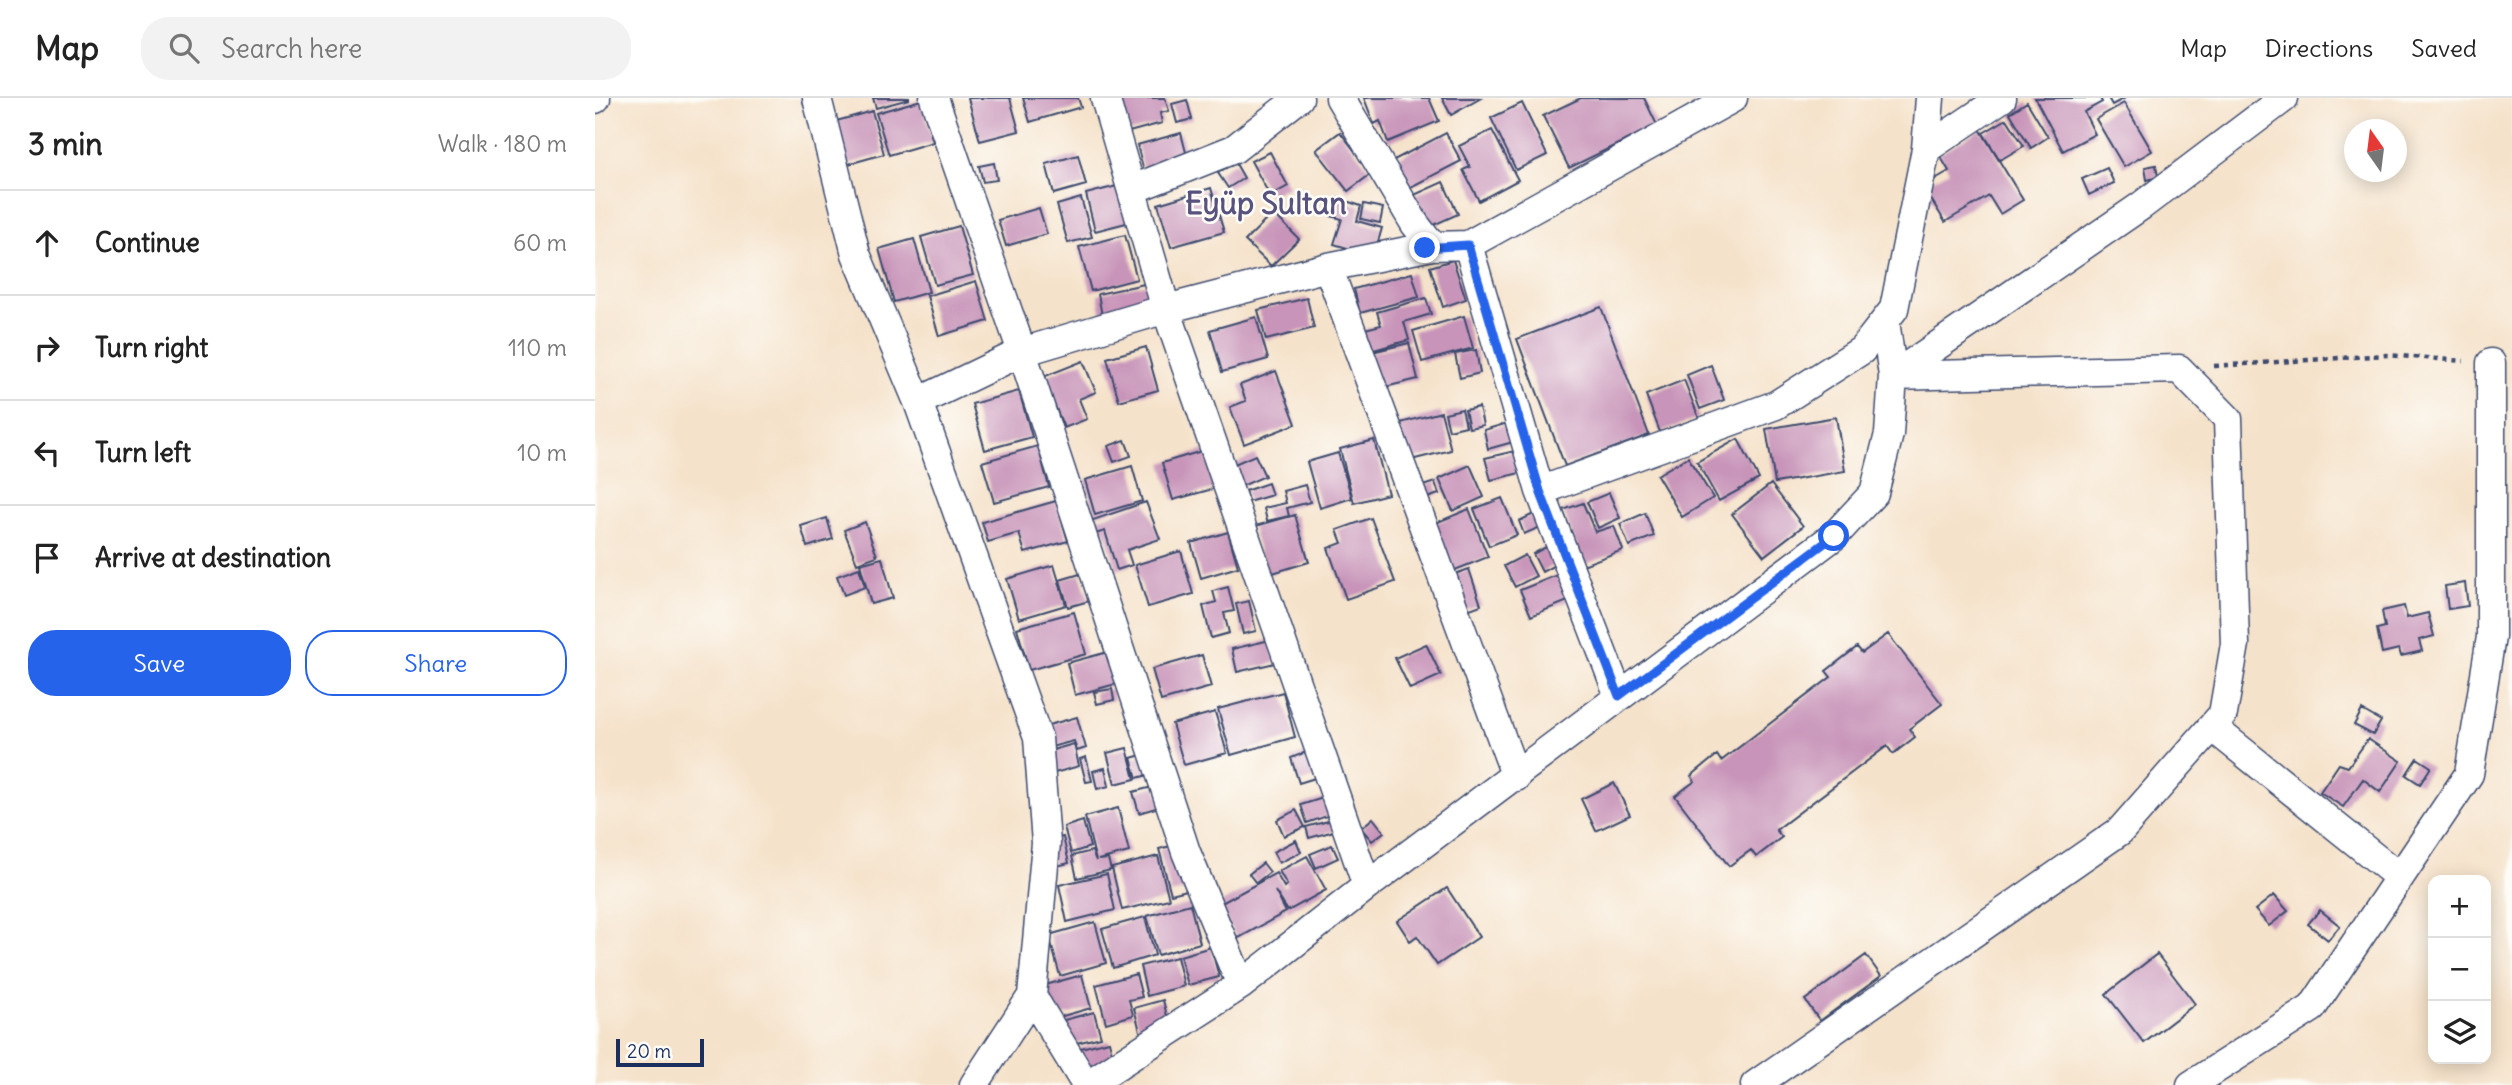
<!DOCTYPE html>
<meta charset="utf-8">
<style>
body{margin:0;font-family:Delius,sans-serif;background:#f2f2f2;color:#222}
.controls{position:absolute;right:21px;bottom:21px;display:grid;overflow:hidden;border-radius:14px;box-shadow:0 4px 18px #0003}
.controls button{width:63px;height:63px;display:grid;place-items:center;padding:0;border:0;border-bottom:2px solid #e0e0e0;background:#fff;color:#222;font:35px sans-serif}
.compass{position:absolute;left:1749px;top:21px;width:63px;height:63px;border-radius:50%;background:#fff;box-shadow:0 4px 18px #0003;rotate:346deg}
.scale{position:absolute;left:21px;bottom:18px;width:88px;box-sizing:border-box;padding-left:7px;border:4px solid #1b2f5e;border-top:0;font-size:19px;line-height:24px;white-space:nowrap;color:#1b2f5e;-webkit-text-stroke:5px #fdfcf7;paint-order:stroke}
.stop{position:absolute;width:21px;height:21px;margin:-16px;border:5px solid #2563eb;border-radius:50%;background:#fff}
.stop.end{background:#2563eb;border-color:#fff;box-shadow:0 2px 7px #0008}
.list{margin:0;padding:0;list-style:none}
h2{display:flex;justify-content:space-between;align-items:center;height:91px;margin:0;padding:0 28px;font-size:30px}
h2 small{font-size:23px;font-weight:400;color:#767676}
.list li{display:grid;grid-template-columns:46px 1fr auto;gap:21px;align-items:center;box-sizing:border-box;height:105px;padding:0 28px;border-top:2px solid #e0e0e0}
.list b{display:block;font-size:26px;white-space:nowrap}
.list em{font-size:23px;font-style:normal;color:#767676}
.actions{display:flex;gap:14px;padding:21px 28px}
.actions a{flex:1;padding:16px 0;border:2px solid #2563eb;border-radius:28px;text-align:center;font-size:24px;color:#2563eb}
.actions .main{background:#2563eb;color:#fff}
.icon{flex:none;width:38px;height:38px;fill:none;stroke:currentColor;stroke-width:2;stroke-linecap:round;stroke-linejoin:round}
.map{position:relative;flex:none;width:1917px;height:987px;overflow:hidden}
header{display:flex;align-items:center;gap:42px;box-sizing:border-box;height:98px;padding:0 35px;background:#fff;border-bottom:2px solid #e0e0e0}
header strong{font-size:33px}
nav{display:flex;gap:38px;margin-inline-start:auto;font-size:24px}
.search{width:490px;height:63px;background:#f2f2f2;display:flex;align-items:center;gap:18px;box-sizing:border-box;padding:0 24px;border-radius:28px;color:#767676;font-size:26px}
main{display:flex}
aside{flex:1;background:#fff}
.map>svg:first-child{display:block}
.building{fill:#c894b9}
.lines{fill:none;stroke-linecap:round;stroke-linejoin:round}
.minor-casing{stroke:#3c4a6e;stroke-width:31}
.path{stroke:#3c4a6e;stroke-width:4.5;stroke-dasharray:5 5;stroke-linecap:butt}
.minor{stroke:#fff;stroke-width:28}
.route{stroke:#2563eb;stroke-width:9}
.labels{text-anchor:middle;stroke-width:5;stroke-linejoin:round;paint-order:stroke}
.district-label{font-size:30px;font-weight:bold;fill:#58527e;stroke:#fdfcf7}
</style>
<header>
<strong>Map</strong>
<div class="search"><svg class="icon" aria-label="search" viewBox="0 0 24 24"><circle cx="10" cy="10" r="6"/><path d="M15 15l6 6"/></svg>Search here</div>
<nav><a>Map</a><a>Directions</a><a>Saved</a></nav>
</header>
<main>
<aside>
<h2>3 min<small>Walk · 180 m</small></h2>
<ul class="list">
<li><svg class="icon" aria-label="ahead" viewBox="0 0 24 24"><path d="M12 20V5M6 11l6-6 6 6"/></svg><div><b>Continue</b></div><em>60 m</em></li>
<li><svg class="icon" aria-label="right" viewBox="0 0 24 24"><path d="M7 20v-9h11M14 6l5 5-5 5"/></svg><div><b>Turn right</b></div><em>110 m</em></li>
<li><svg class="icon" aria-label="left" viewBox="0 0 24 24"><path d="M17 20v-9H6M10 6l-5 5 5 5"/></svg><div><b>Turn left</b></div><em>10 m</em></li>
<li><svg class="icon" aria-label="arrive" viewBox="0 0 24 24"><path d="M6 21V4h12l-3 4 3 4H6"/></svg><div><b>Arrive at destination</b></div></li>
</ul>
<div class="actions"><a class="main">Save</a><a>Share</a></div>
</aside>
<div class="map">
<svg width="1917" height="987" viewBox="0 0 1917 987">
<rect width="100%" height="100%" fill="#fdfcf7"/>
<filter id="ink" filterUnits="userSpaceOnUse"><feTurbulence type="fractalNoise" baseFrequency=".0143" numOctaves="2"/><feDisplacementMap in="SourceGraphic" scale="14" xChannelSelector="R" yChannelSelector="G"/><feConvolveMatrix kernelMatrix="1 2 1 2 8 2 1 2 1" color-interpolation-filters="sRGB"/></filter>
<filter id="wash" filterUnits="userSpaceOnUse"><feTurbulence type="fractalNoise" baseFrequency=".00686" numOctaves="4" result="noise"/><feDisplacementMap in="SourceGraphic" scale="28" xChannelSelector="R" yChannelSelector="G"/><feGaussianBlur stdDeviation="1.57" result="paint"/><feColorMatrix in="noise" values="0 0 0 0 0 0 0 0 0 0 0 0 0 0 0 0 0 1.4 0 .05"/><feComposite in="paint" operator="in"/></filter>
<g filter="url(#wash)">
<rect width="100%" height="100%" fill="#f5e2ca"/>
<g id="blocks">
<path class="building" d="M278 0H314V1L281 10Z
M373 0H415L424 33 385 43Z
M428 0H483L486 9 435 24Z
M525 0H570L574 13 565 15 567 25 534 34Z
M769 0H834L844 23 793 44 785 23 779 26Z
M847 0H886L856 17Z
M986 0H1049L1062 27 974 70 948 18Z
M1440 0H1505L1507 4 1489 14 1500 36 1468 53Z
M1513 0H1530L1517 7Z
M326 2 338 44 294 57 281 15Z
M592 2 597 21 582 25 577 6Z
M1432 4 1453 39 1436 50 1415 15Z
M927 5 952 57 921 72 896 20Z
M1529 5 1557 53 1529 69 1501 21Z
M277 13 289 56 250 67 238 24Z
M1412 21 1429 48 1405 62 1388 35Z
M1385 31 1428 102 1405 116 1394 98 1350 124 1328 88 1354 73 1344 56Z
M897 32 923 82 884 103 868 72 875 69 864 48Z
M745 34 777 75 753 93 721 52Z
M586 35 593 62 549 73 542 47Z
M851 35 866 63 810 92 795 64Z
M675 54 693 88 675 98 656 63Z
M483 57 491 87 459 96 451 66Z
M640 64 649 80 633 90 623 75Z
M399 65 402 82 388 84 384 68Z
M1561 67 1563 79 1552 82 1550 69Z
M1512 70 1519 85 1494 97 1487 81Z
M848 84 863 116 832 130 817 98Z
M526 87 535 124 500 133 491 96Z
M616 90 629 134 576 149 563 106Z
M486 100 497 139 473 145 462 107Z
M742 100 766 108 762 123 787 130 779 158 739 146 747 121 736 118Z
M769 106 788 110 785 125 766 121Z
M444 110 452 136 411 148 403 122Z
M678 115 704 141 676 168 650 143Z
M364 128 378 177 340 187 326 139Z
M530 137 542 181 496 193 484 149Z
M319 141 334 194 299 204 284 151Z
M858 162 871 201 848 209 835 169Z
M817 175 824 199 765 215 759 191Z
M381 183 393 223 344 238 332 198Z
M554 185 559 207 507 218 503 196Z
M712 200 719 230 671 242 663 212Z
M831 200 836 216 809 224 814 242 768 255 762 233 786 227 782 214Z
M1006 209 1054 337 970 368 922 241Z
M869 218 878 250 827 264 818 233Z
M661 219 673 261 627 274 615 232Z
M814 245 823 281 782 291 773 255Z
M551 249 563 292 524 303 512 260Z
M881 252 885 275 865 280 860 256Z
M488 263 501 294 484 301 492 321 469 330 448 279Z
M1116 267 1129 302 1105 311 1092 277Z
M681 273 701 326 649 346 635 309 651 303 645 287Z
M1089 282 1104 320 1065 334 1051 297Z
M424 293 437 339 390 352 377 306Z
M884 309 888 327 874 330 870 312Z
M867 311 871 328 854 332 850 315Z
M846 314 856 352 812 363 802 326Z
M1241 319 1250 373 1180 385 1171 331Z
M913 325 918 344 893 351 889 332Z
M1143 341 1164 381 1124 403 1102 364Z
M530 342 536 358 519 364 513 348Z
M779 342 793 396 759 405 745 351Z
M443 348 454 389 399 404 387 364Z
M610 352 621 390 578 402 567 365Z
M920 353 925 375 896 382 890 360Z
M743 355 757 400 725 410 712 364Z
M660 357 670 378 647 388 637 367Z
M1093 359 1118 400 1087 419 1062 377Z
M875 367 889 399 858 413 844 381Z
M537 368 547 403 500 417 490 382Z
M840 384 844 396 826 402 822 390Z
M673 385 677 397 653 404 650 393Z
M1176 386 1208 428 1169 458 1137 416Z
M710 387 715 404 692 410 694 418 672 423 669 410 691 405 688 393Z
M1014 395 1025 420 1003 430 992 404Z
M907 400 922 437 894 448 879 411Z
M461 403 473 443 430 455 424 435 393 444 387 424Z
M551 404 565 441 532 452 537 467 522 472 510 433 497 437 492 424Z
M988 405 1000 434 1019 428 1028 452 988 467 968 412Z
M874 411 893 459 850 476 831 429Z
M943 414 948 428 929 436 924 423Z
M1050 415 1059 438 1034 448 1025 426Z
M700 417 714 464 671 477 657 429Z
M232 420 238 441 212 449 206 428Z
M776 420 800 484 751 501 733 450 747 445 742 432Z
M270 424 282 458 262 465 249 432Z
M633 434 643 469 606 480 596 445Z
M960 444 969 462 947 474 938 456Z
M586 453 598 496 553 509 540 467Z
M930 457 941 478 920 489 909 468Z
M287 460 298 500 276 506 265 466Z
M459 467 471 507 424 521 412 481Z
M264 470 270 489 249 497 242 478Z
M874 471 886 507 867 514 854 478Z
M485 476 494 503 473 509 465 482Z
M962 477 973 503 936 518 925 492Z
M1870 485 1873 508 1853 511 1850 488Z
M633 489 639 513 629 515 634 535 616 540 608 508 621 504 618 493Z
M654 503 661 533 648 536 641 506Z
M1809 508 1812 520 1833 515 1839 538 1824 542 1827 553 1806 558 1804 551 1787 555 1782 531 1790 529 1787 513Z
M479 514 491 556 434 572 422 530Z
M1293 536 1347 606 1314 631 1320 639 1298 656 1292 648 1181 732 1187 739 1161 759 1156 752 1134 768 1080 698 1100 683 1096 678 1122 657 1126 663 1236 579 1231 573 1262 549 1267 555Z
M675 542 680 565 642 574 637 551Z
M831 546 846 577 815 591 800 560Z
M513 554 521 586 480 597 472 565Z
M607 557 616 589 566 603 557 571Z
M517 591 519 602 502 606 499 594Z
M688 594 700 639 636 657 623 611Z
M1767 612 1786 623 1778 637 1759 627Z
M620 614 632 655 589 667 577 626Z
M482 619 491 650 482 653 479 643 456 649 450 628Z
M1773 641 1806 663 1785 694 1768 681 1748 709 1725 694 1744 666 1753 669Z
M479 646 484 668 456 676 450 654Z
M532 650 540 681 520 686 512 655Z
M711 654 720 680 704 685 696 660Z
M554 655 560 675 542 680 536 660Z
M491 659 497 683 491 684 485 661Z
M1822 660 1836 669 1825 686 1811 677Z
M510 670 514 688 502 691 498 673Z
M1019 685 1035 717 1001 733 986 701Z
M561 688 567 708 544 715 538 694Z
M728 700 735 717 712 725 706 707Z
M523 710 534 754 503 762 513 761 516 772 482 780 477 758 497 753 501 763 490 719Z
M701 712 710 729 689 738 682 722Z
M778 720 789 734 777 743 766 730Z
M737 722 739 733 714 740 711 729Z
M488 723 495 749 476 755 469 729Z
M468 739 474 765 458 769 451 743Z
M701 742 706 754 684 765 678 754Z
M584 746 596 791 576 796 564 751Z
M737 747 743 760 721 770 715 756Z
M563 758 574 801 527 812 517 770Z
M712 758 731 792 693 813 680 793 691 814 642 841 623 807 681 775 689 789 692 787 684 773Z
M668 765 675 774 661 785 654 776Z
M512 776 520 812 472 824 464 787Z
M852 790 884 839 842 867 822 838 815 843 802 823Z
M1679 797 1693 813 1674 828 1660 812Z
M595 806 605 845 563 857 552 818Z
M1725 812 1745 828 1733 842 1713 826Z
M550 819 560 857 518 870 507 831Z
M500 824 511 865 465 878 454 837Z
M616 849 624 879 593 887 585 858Z
M1562 856 1600 906 1549 945 1511 896Z
M1271 857 1286 878 1225 923 1210 902Z
M582 859 589 888 552 898 545 868Z
M541 876 547 899 534 902 538 917 511 925 501 887Z
M487 877 496 910 457 921 447 888Z
M568 902 575 930 546 937 539 910Z
M499 914 506 939 469 948 462 924Z
M514 943 520 967 489 975 482 951Z"/>
</g>
</g>
<g filter="url(#ink)">
<use href="#blocks" fill-opacity="0" stroke="#3c4a6e" stroke-width="2"/>
<g class="lines">
<g class="minor-casing">
<path id="minor" d="M222 0 261 156 323 304 443 640 451 745 437 898 379 987
M339 0 427 254 591 754 646 887
M510 0 571 211 772 788
M745 0 820 126 837 148
M0 1 1 0
M1331 51 1407 0
M538 91 639 51 704 0
M873 147 945 393 1024 598
M733 169 921 679
M1298 278 1546 108 1689 0
M323 304 427 254 571 211 733 169 837 148 873 147 1138 0
M945 393 1181 307 1267 252 1299 211 1331 51 1335 0
M1617 629 1803 778
M437 898 491 987
M492 987 646 887 772 788 1239 438 1279 395 1294 336 1298 278 1290 223
M1160 987 1525 733 1628 616 1640 546 1633 321 1584 271 1298 278
M1596 987 1717 910 1874 676 1896 539V265"/>
</g>
<path class="path" d="M1619 268 1792 257 1869 263"/>
<use href="#minor" class="minor"/>
</g>
</g>
<g class="lines" filter="url(#ink)">
<path class="route" d="M830 150 873 147 945 393 1024 598 1239 438"/>
</g>
<g class="labels">
<g class="district-label">
<text x="671" y="116">Eyüp Sultan</text>
</g>
</g>
</svg>
<div class="controls">
<button>+</button>
<button>−</button>
<button><svg class="icon" aria-label="layers" viewBox="0 0 24 24"><path d="M12 4l9 5-9 5-9-5zM3 14l9 5 9-5"/></svg></button>
</div>
<svg class="compass" viewBox="-18 -18 36 36"><path d="M0-13l5 13h-10z" fill="#e53935"/><path d="M0 13l5-13h-10z" fill="#767676"/></svg>
<div class="scale">20 m</div>
<div class="stop" style="left:1239px;top:438px"></div>
<div class="stop end" style="left:830px;top:150px"></div>
</div>
</main>
